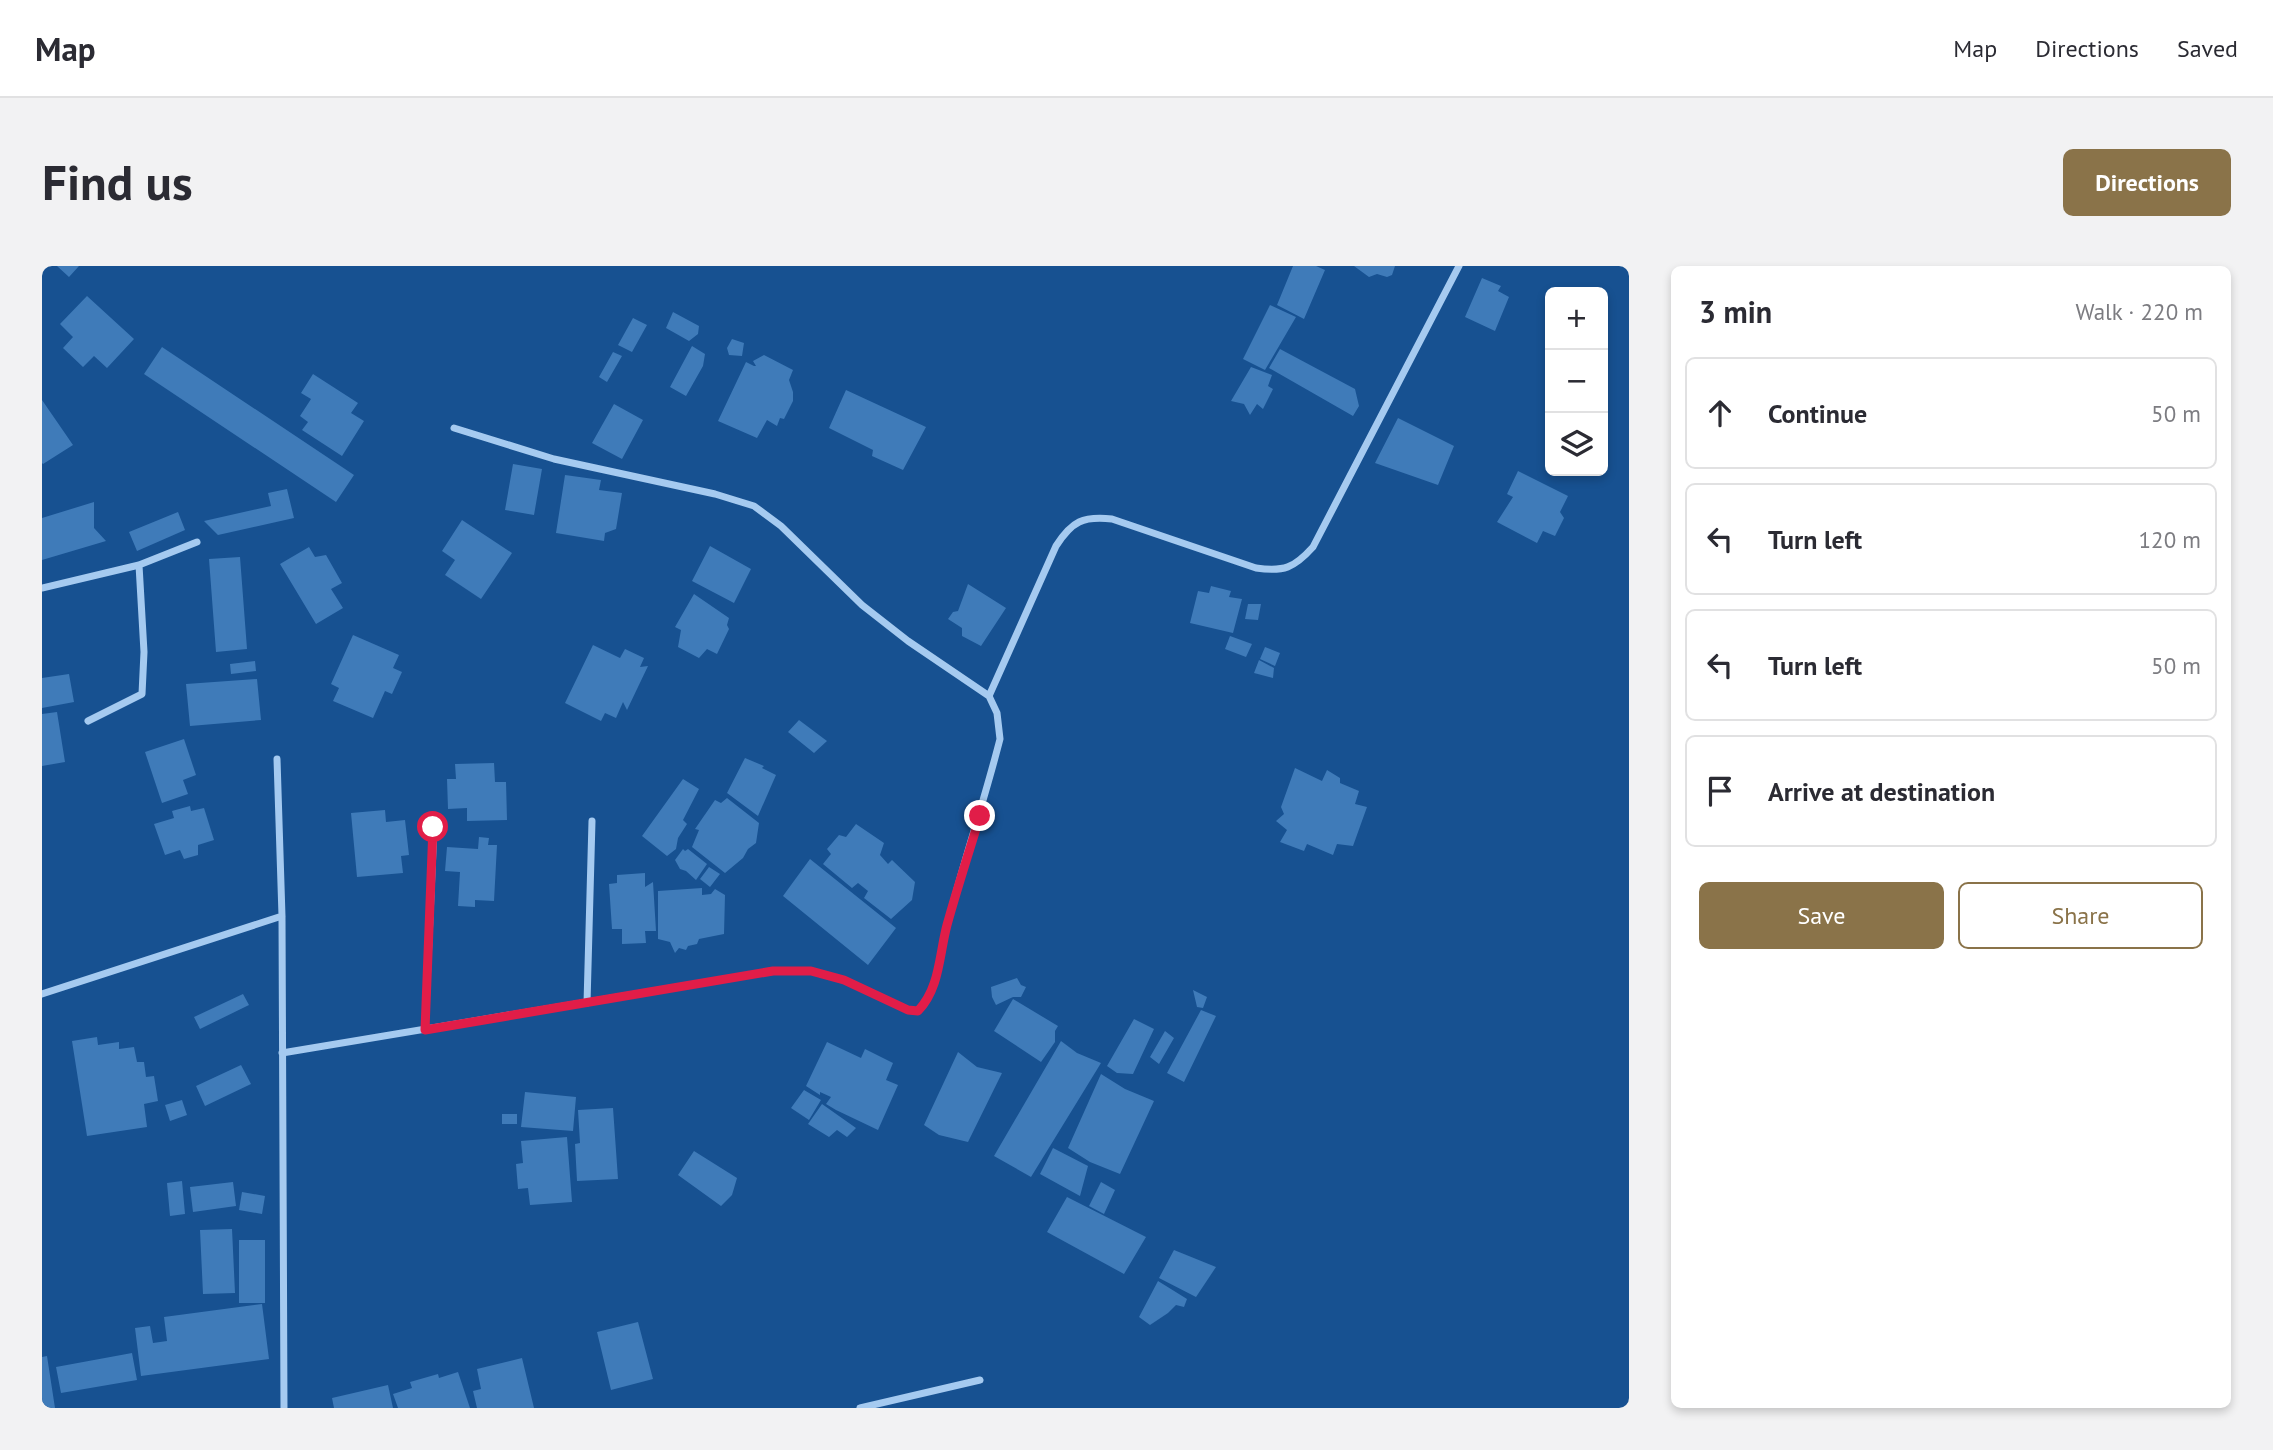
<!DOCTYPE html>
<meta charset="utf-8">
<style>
body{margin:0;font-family:"PT Sans",sans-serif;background:#f2f2f3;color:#2b2b33}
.controls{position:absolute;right:21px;top:21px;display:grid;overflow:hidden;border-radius:10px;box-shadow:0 4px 10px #0003}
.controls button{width:63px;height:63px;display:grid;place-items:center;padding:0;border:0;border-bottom:2px solid #e1e1e2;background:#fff;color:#2b2b33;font:35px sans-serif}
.stop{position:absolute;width:21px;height:21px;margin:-16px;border:5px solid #e11d48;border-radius:50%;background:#fff}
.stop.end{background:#e11d48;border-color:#fff;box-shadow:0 2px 7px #0008}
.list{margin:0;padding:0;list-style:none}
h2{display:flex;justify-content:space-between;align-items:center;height:91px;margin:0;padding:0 28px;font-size:30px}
h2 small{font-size:23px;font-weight:400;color:#7c7c81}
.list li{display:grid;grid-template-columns:46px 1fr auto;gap:21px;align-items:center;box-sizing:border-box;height:112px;margin:0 14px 14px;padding:0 14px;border:2px solid #e1e1e2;border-radius:10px}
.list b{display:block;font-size:26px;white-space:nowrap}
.list em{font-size:23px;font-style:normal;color:#7c7c81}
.actions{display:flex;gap:14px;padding:21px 28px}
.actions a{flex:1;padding:16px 0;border:2px solid #8a7349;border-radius:10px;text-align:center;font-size:24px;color:#8a7349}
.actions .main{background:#8a7349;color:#fff}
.icon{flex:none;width:38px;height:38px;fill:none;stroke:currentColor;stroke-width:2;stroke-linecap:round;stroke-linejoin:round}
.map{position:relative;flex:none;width:1587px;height:1142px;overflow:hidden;border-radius:10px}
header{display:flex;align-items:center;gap:42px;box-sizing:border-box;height:98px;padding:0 35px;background:#fff;border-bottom:2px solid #e1e1e2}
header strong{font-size:33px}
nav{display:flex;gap:38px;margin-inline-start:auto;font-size:24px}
.intro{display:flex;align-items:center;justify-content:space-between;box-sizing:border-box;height:168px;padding:0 42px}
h1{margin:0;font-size:49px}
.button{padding:18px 32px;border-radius:10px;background:#8a7349;color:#fff;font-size:24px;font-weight:700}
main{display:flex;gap:42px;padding:0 42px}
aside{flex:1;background:#fff;border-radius:10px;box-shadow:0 4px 10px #0003}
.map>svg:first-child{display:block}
.building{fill:#3f7bb9}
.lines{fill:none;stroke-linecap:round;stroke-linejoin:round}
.street{stroke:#a5caf0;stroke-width:7}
.route{stroke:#e11d48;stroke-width:9}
</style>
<header>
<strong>Map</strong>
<nav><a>Map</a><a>Directions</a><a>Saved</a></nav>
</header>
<div class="intro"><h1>Find us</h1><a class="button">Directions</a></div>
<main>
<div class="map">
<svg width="1587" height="1142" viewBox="0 0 1587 1142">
<rect width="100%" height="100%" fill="#175191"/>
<path class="building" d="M15 0H37L27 11Z
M1251 0H1274L1283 4 1262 53 1235 39Z
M1312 0H1353L1350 9 1345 11 1335 8 1327 11Z
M1440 12 1459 20 1456 25 1467 31 1453 65 1423 51Z
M45 30 92 73 65 102 52 90 41 101 21 82 31 71 18 58Z
M1228 39 1254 51 1223 104 1201 93Z
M631 46 657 60 656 68 647 75 624 62Z
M591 52 605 59 590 86 576 79Z
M690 73 702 77 700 90 687 89 685 82Z
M650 80 663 88 661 100 644 130 628 121Z
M120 81 312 209 294 236 102 108Z
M1238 83 1313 123 1317 140 1311 150 1227 102Z
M571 86 580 90 565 116 557 111Z
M722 89 751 104 747 114 751 126V135L742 153 738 152 735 160 725 154 715 172 676 155 704 96 712 100H714L711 95Z
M1209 101 1230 109 1226 120 1231 123 1221 143 1215 138 1208 149 1202 138 1189 135Z
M271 108 316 137 309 147 322 155 300 190 260 164 266 156 258 150 269 133 259 127Z
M804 124 884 161 861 204 830 190 831 184 787 162Z
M0 134 31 179 1 198 0 197Z
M572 138 601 154 580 193 550 177Z
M1356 152 1412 180 1396 219 1333 197Z
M471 198 500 203 492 249 463 244Z
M1476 205 1526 230 1518 246 1522 252 1513 270 1501 265 1495 277 1455 256 1471 231 1465 228Z
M523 209 559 214 557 224 580 227 574 263 563 267 562 275 514 267Z
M245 223 252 252 176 269 162 255 229 240 226 227Z
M52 236V262L64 275 0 294V252Z
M136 246 143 264 95 285 87 266Z
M420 254 470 287 439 333 403 309 413 294 400 285Z
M668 280 709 303 692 337 650 315Z
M267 281 273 291 284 289 300 317 289 323 301 342 274 358 238 298Z
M198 291 205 383 174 386 167 293Z
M926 318 964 342 939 380 920 370V362L906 353 911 346 916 345Z
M1169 320 1189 325 1187 331 1200 333 1191 367 1148 357 1156 325 1167 327Z
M652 328 687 352 685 359 687 363 675 388 665 383 657 392 636 381 639 364 633 361Z
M1206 338H1219L1216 354 1203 353Z
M311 369 357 389 351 402 360 406 350 428 343 425 331 452 291 435 297 422 289 418Z
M1188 370 1210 378 1204 391 1183 383Z
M551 379 578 392 583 383 602 392 598 401 606 400 585 444 581 436 574 452 563 447 559 455 523 437Z
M1223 381 1238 387 1233 400 1218 393Z
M1217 394 1232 402 1231 412 1212 407Z
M213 395 214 405 189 408 188 398Z
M27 408 32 436 0 442V412Z
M215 413 219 454 148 460 144 418Z
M15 446 23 496 0 500V448Z
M757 454 785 475 772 487 746 466Z
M142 473 154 509 141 514 146 528 120 537 103 486Z
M703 492 722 500 720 502 734 509 716 550 685 527Z
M452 497 453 516H464L465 554 425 555V542L406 543 405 513H414L413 498Z
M1253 502 1280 515 1285 504 1298 512V517L1317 525 1313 538 1325 541 1311 580 1295 578 1291 589 1265 578 1262 585 1238 576 1245 564 1234 555 1242 548 1239 541Z
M641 513 657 523 641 554 645 558 636 572 634 583 625 590 600 570Z
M685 532 717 557 714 577 706 583 701 592 683 607 650 581 657 564 653 563 673 534 679 537Z
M148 540 149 545 162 542 172 574 156 579V589L142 593 138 584 123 589 112 558 132 552 130 545Z
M343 544 344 556 363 554 367 589 359 590 361 607 315 611 309 547Z
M814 558 842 577 838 589 846 598 850 594 873 616 870 634 849 653 822 632 826 625 816 617 810 622 781 598 789 588 785 583 797 569 804 571Z
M437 571 447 572 446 579H455L452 635 433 634V641L416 640 418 606 403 605 405 581 436 583Z
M641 583 643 585 646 583 665 598 654 614 644 605 638 603 633 594Z
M768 593 854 662 826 699 741 630Z
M667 601 678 608 668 621 658 613Z
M603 607V621L611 616 614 665H603L604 677 580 678V663H570L567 618 575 617V609Z
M660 622V629L669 628 673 623 683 629 682 668 657 673 655 678 646 680 644 684 637 682 633 687 628 676 616 673V625Z
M975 712 979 719 984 721 979 731H971L954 739 950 731 949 721Z
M1151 724 1165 731 1161 742 1155 741Z
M201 728 207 739 158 763 152 751Z
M971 733 1016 760 1013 765V776L999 796 952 765Z
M1159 744 1174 750 1142 816 1125 807Z
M1092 753 1112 763 1091 808 1075 807 1065 800Z
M1123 765 1132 772 1117 798 1108 791Z
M55 771 56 779 77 776V783L92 781 95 796H102L104 811 112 810 116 835 102 838 105 861 45 870 30 775Z
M1019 775 1035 787 1059 797 989 911 952 890Z
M785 776 819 792 823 783 851 797 844 814 856 819 836 864 794 844 784 838 789 831 778 826V829L764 820Z
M916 786 935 801 960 807 926 876 897 869 882 859Z
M199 799 209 818 163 840 154 820Z
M1059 808 1083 823 1112 835 1078 908 1048 896 1026 882Z
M762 824 779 834 767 854 749 842Z
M483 826 534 831 531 865 479 861Z
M140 834 145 849 128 855 123 839Z
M780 838 814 862 805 871 795 864 787 871 766 858Z
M571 842 576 913 535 915 533 878 538 877 536 844Z
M460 848H475V858H460Z
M525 871 530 936 488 939 486 922 476 923 474 898 481 897 479 875Z
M1011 882 1046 900 1038 930 998 908Z
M652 885 695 912 690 929 679 940 636 909Z
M140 915 143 948 128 950 125 917Z
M191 916 194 940 151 946 148 921Z
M1059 916 1073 924 1062 948 1047 940Z
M200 926 223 930 220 948 197 944Z
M1025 931 1104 971 1082 1008 1005 966Z
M190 963 193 1027 161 1028 158 964Z
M197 974H223V1037H197Z
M1132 984 1174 1001 1154 1031 1117 1012Z
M1116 1015 1145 1033 1142 1041 1134 1039 1126 1047 1108 1059 1097 1051Z
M220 1038 227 1093 99 1110 93 1062 108 1060 111 1077 125 1075 122 1051Z
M596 1056 611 1113 569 1124 555 1066Z
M90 1087 95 1114 19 1127 14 1101Z
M5 1090 13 1142H0V1091Z
M480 1092 492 1142H435L431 1125 439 1123 435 1103Z
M416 1106 428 1142H356L351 1128 370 1122 368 1116 396 1108 397 1112Z
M346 1119 351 1142H292L290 1132Z"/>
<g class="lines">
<path class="street" d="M0 322 97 299 155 276
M947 430 1014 280C1030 255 1041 250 1070 253L1214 302C1242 306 1252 302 1271 281L1417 0
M46 455 100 428 102 386 97 299
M235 493 240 650 242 1142
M0 728 240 650
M545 737 550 555
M383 764 392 561
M240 787 731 705H769L802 714 866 744 876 745C898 722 897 689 905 660 921 597 942 536 958 473L955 447 947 430 866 375 820 339 739 260 712 240 673 228 512 193 412 162
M818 1142 938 1114"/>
</g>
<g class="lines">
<path class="route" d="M391 561 383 764 731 705H769L802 714 866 744 876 745C898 722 897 689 905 659 915 623 927 586 938 550"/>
</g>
</svg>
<div class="controls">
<button>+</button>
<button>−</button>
<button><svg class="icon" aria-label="layers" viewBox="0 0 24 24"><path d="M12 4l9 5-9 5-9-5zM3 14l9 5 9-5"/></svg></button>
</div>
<div class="stop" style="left:391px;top:561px"></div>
<div class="stop end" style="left:938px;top:550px"></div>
</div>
<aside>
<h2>3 min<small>Walk · 220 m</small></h2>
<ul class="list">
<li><svg class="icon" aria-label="ahead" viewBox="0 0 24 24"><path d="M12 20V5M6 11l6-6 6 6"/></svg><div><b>Continue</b></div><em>50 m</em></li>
<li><svg class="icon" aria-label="left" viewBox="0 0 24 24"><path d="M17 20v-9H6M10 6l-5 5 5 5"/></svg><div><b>Turn left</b></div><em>120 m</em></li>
<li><svg class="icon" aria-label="left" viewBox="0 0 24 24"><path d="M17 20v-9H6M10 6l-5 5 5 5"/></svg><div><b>Turn left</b></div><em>50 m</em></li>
<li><svg class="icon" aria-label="arrive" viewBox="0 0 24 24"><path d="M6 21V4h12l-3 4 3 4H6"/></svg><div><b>Arrive at destination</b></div></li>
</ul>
<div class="actions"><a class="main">Save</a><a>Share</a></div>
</aside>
</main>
